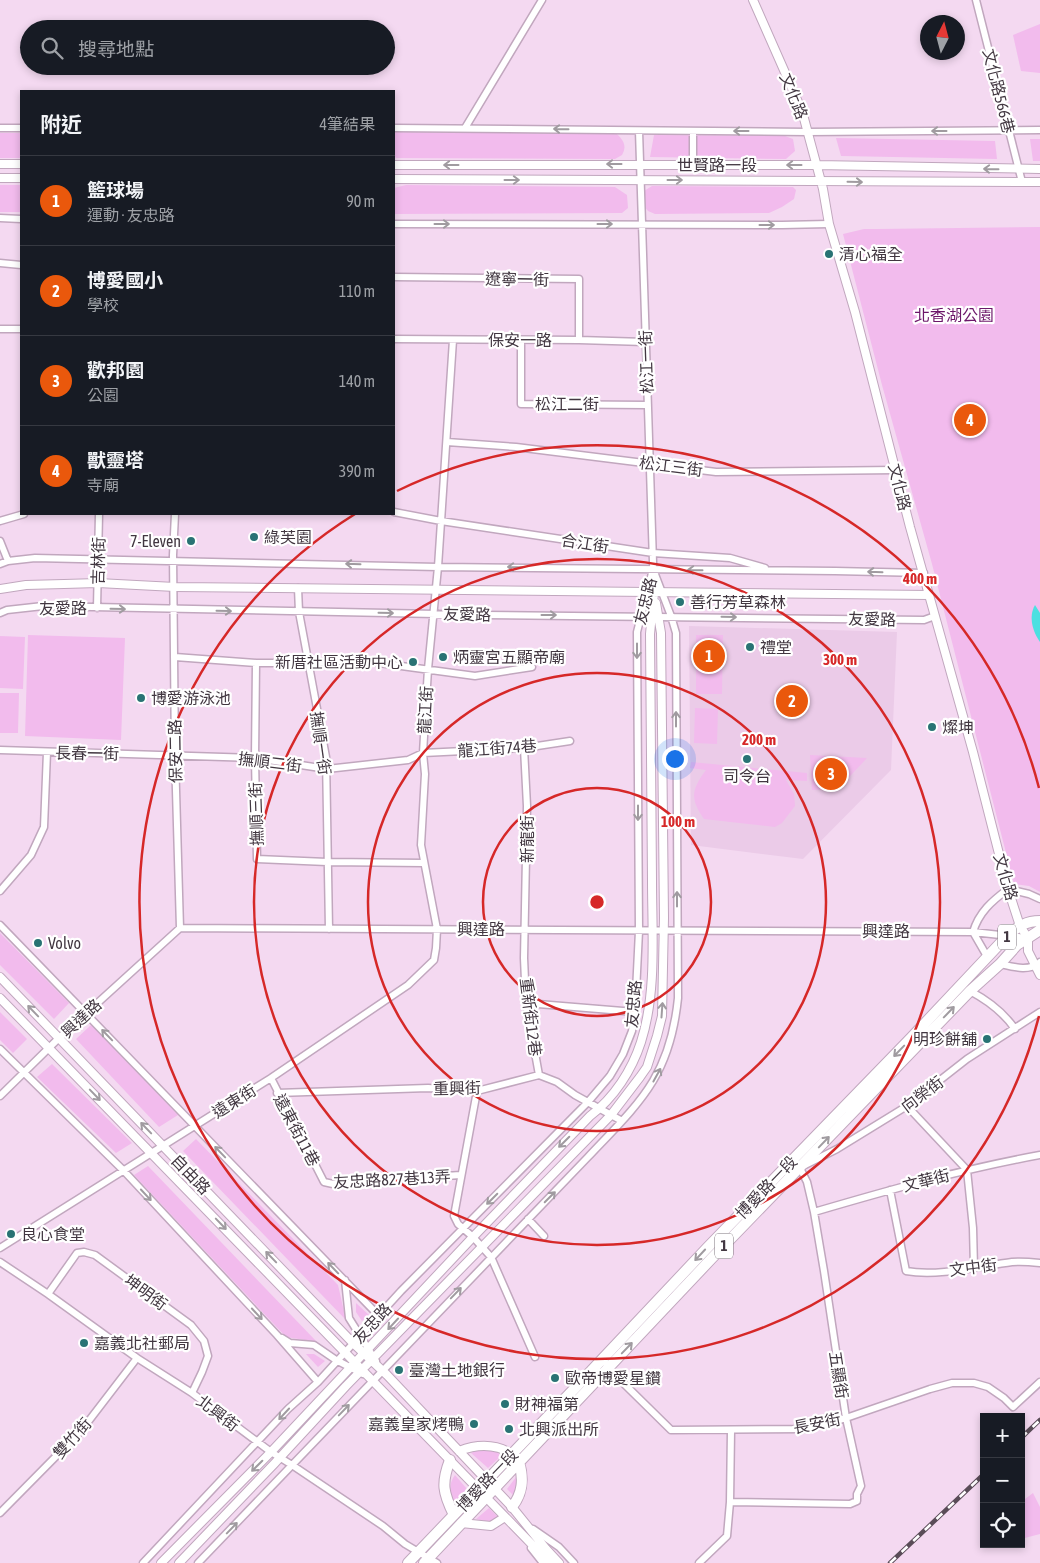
<!DOCTYPE html>
<html lang="zh-TW">
<meta charset="utf-8">
<style>
body{margin:0;font-family:"Asap Condensed","Noto Sans TC",sans-serif;background:#20242c;color:#f1f3f6}
.controls{position:absolute;right:15px;bottom:15px;display:grid;overflow:hidden;border-radius:0px;box-shadow:0 2px 8px #0003}
.controls button{width:45px;height:45px;display:grid;place-items:center;padding:0;border:0;border-bottom:1px solid #363941;background:#171b24;color:#f1f3f6;font:25px sans-serif}
.compass{position:absolute;left:920px;top:15px;width:45px;height:45px;border-radius:50%;background:#171b24;box-shadow:0 2px 8px #0003;rotate:6deg}
.you{position:absolute;left:674px;top:758px;width:18px;height:18px;margin:-12px;border:4px solid #fff;border-radius:50%;background:#1a73e8;box-shadow:0 0 0 8px #1a73e833}
.badge{display:grid;place-items:center;width:32px;height:32px;border-radius:50%;background:#ea580c;color:#fff;font-size:16px;font-weight:700}
.pin{position:absolute;translate:-50% -50%;border:2px solid #fff;box-shadow:0 1px 5px #0006}
.list{margin:0;padding:0;list-style:none}
h2{display:flex;justify-content:space-between;align-items:center;height:65px;margin:0;padding:0 20px;font-size:21px}
h2 small{font-size:16px;font-weight:400;color:#9ea1a6}
.list li{display:grid;grid-template-columns:32px 1fr auto;gap:15px;align-items:center;box-sizing:border-box;height:90px;padding:0 20px;border-top:1px solid #363941}
.list b{display:block;font-size:19px;white-space:nowrap}
.list p{margin:0;font-size:16px;white-space:nowrap;color:#9ea1a6}
.list em{font-size:16px;font-style:normal;color:#9ea1a6}
.icon{flex:none;width:28px;height:28px;fill:none;stroke:currentColor;stroke-width:2;stroke-linecap:round;stroke-linejoin:round}
.map{position:relative;flex:none;width:1040px;height:1563px;overflow:hidden}
.search{position:absolute;background:#171b24;box-shadow:0 2px 8px #0003;left:20px;top:20px;width:375px;height:55px;display:flex;align-items:center;gap:12px;box-sizing:border-box;padding:0 18px;border-radius:28px;color:#9ea1a6;font-size:19px}
.panel{position:absolute;background:#171b24;box-shadow:0 2px 8px #0003;left:20px;top:90px;width:375px;height:425px;border-radius:0px}
.map>svg:first-child{display:block}
.built{fill:#ebcbe8}
.green{fill:#f2bbed}
.water{fill:#4ce0e1}
.lines{fill:none;stroke-linecap:round;stroke-linejoin:round}
.minor-casing{stroke:#c1a7be;stroke-width:9}
.tertiary-casing{stroke:#c1a7be;stroke-width:10}
.primary-casing{stroke:#c1a7be;stroke-width:12}
.minor{stroke:#fff;stroke-width:6}
.tertiary{stroke:#fff;stroke-width:8}
.primary{stroke:#fff;stroke-width:10}
.rail-casing{stroke:#5a4c58;stroke-width:4.5}
.rail{stroke:#fff;stroke-width:2.5;stroke-dasharray:8;stroke-linecap:butt}
.oneway{stroke:#a09ba0}
.ring{fill:none;stroke:#d62828;stroke-width:2.5}
.poi-dot{fill:#297374;stroke:#fff;stroke-width:2}
.labels{text-anchor:middle;stroke-width:4.5;stroke-linejoin:round;paint-order:stroke}
.shield{fill:#fff;stroke:#7b737a;stroke-width:1}
.shield-label{font-size:15px;font-weight:bold;fill:#423741}
.street-label{font-size:16px;fill:#423741;stroke:#fff}
.poi-label{font-size:16px;fill:#423741;stroke:#fff;text-anchor:start}
.park-label{font-size:16px;fill:#6c176a;stroke:#fff}
.centre{fill:#d62828;stroke:#fff;stroke-width:2.5}
.ring-label{font-size:15px;text-anchor:middle;font-weight:bold;fill:#d62828;stroke:#fff;stroke-width:4.5;stroke-linejoin:round;paint-order:stroke}
</style>
<div class="map">
<svg width="1040" height="1563" viewBox="0 0 1040 1563">
<rect width="100%" height="100%" fill="#f4d9f1"/>
<path class="built" d="M689 626 897 632 891 770 803 859 691 845Z"/>
<path class="green" d="M1040 24V73L1021 71 1013 35Z
M396 132 617 134C624 141 627 146 622 155L615 159 397 158 394 157V133Z
M0 133H21V158H0Z
M654 135 785 136 793 139 795 151 786 159 650 157Z
M836 138 995 141 997 159 841 156Z
M1030 139H1040V161H1033Z
M0 185H21V212H0Z
M406 185 615 187 627 195 628 208 622 213 394 214V188Z
M652 186 793 187 796 190 794 199 782 207 769 213 655 214 648 211 644 206V191Z
M1040 227V892L1029 886 1014 884 932 564 882 385 843 234 864 229H877Z
M28 635 125 638 121 740 25 736Z
M696 635H723L722 694H696Z
M0 636 25 637 23 689 0 688Z
M0 693H19L18 733H0Z
M695 708 718 709 717 744 694 743Z
M810 755 867 758 838 789 812 790Z
M691 762 807 773V781L786 780 794 794 795 806 782 823 775 827 704 819C690 799 691 790 706 770L690 768Z
M0 933 69 1003 54 1019 0 965Z
M0 1012 27 1039 13 1053 0 1040Z
M91 1025 178 1115 159 1127 76 1039Z
M52 1064 132 1143 116 1153 37 1077Z
M196 1139 338 1285 346 1320 183 1151Z
M148 1166 317 1342 286 1337 134 1175Z
M356 1303 369 1315 362 1321 356 1312Z
M306 1354H314L325 1361 318 1367Z
M481 1449 496 1451 501 1456 488 1468 471 1453Z
M519 1473 525 1489 521 1503 507 1489Z
M455 1475 467 1489 453 1503C450 1492 448 1485 455 1475Z
M1033 1493 1040 1507V1534L1021 1539V1502Z
M489 1508 500 1519 489 1522 476 1519Z"/>
<path class="water" d="M1035 605 1040 613V642C1033 632 1028 617 1035 605Z"/>
<g class="lines">
<g class="minor-casing">
<path id="minor" d="M976 0 1022 182
M0 128H21
M394 128 808 132 1040 130
M465 128 542 0
M639 131 654 593
M693 131V164
M0 218 21 219
M394 224 782 225 829 224
M0 263 21 265
M394 277 579 279V340
M0 329H21
M394 339 579 340 645 342
M521 341V404L647 405
M447 442 516 447 716 472 896 470
M394 512 441 521 653 553 730 558 765 568
M175 514 173 555 175 756 180 928
M0 521 24 514
M0 541 8 561
M0 564 8 561 35 558 438 567 835 571 924 573
M298 588 299 612 326 757 329 929
M97 608 99 514
M0 613 7 610 43 606 484 615 924 620 935 616
M175 657 256 663H308L357 660 475 676 532 667
M256 663 255 758 257 859 327 862 424 863
M524 748 527 806 524 958 526 1003 539 1075
M0 750 255 758 327 769 408 760 423 753 524 748 570 741
M0 891 31 855 44 827 47 752
M0 925 379 1316
M988 958 973 932C979 912 992 901 1008 889L1029 894 1040 899
M1000 964C1013 967 1030 972 1040 962
M970 991C987 1000 1004 1013 1015 1029
M526 1003 635 1012
M0 1049 123 1170 277 1335 318 1382
M271 1078 324 1182 333 1184 460 1175
M477 1091 454 1216 458 1224 473 1237 491 1257 535 1357
M277 1093 428 1088 477 1091 539 1075 557 1082 575 1095 622 1121
M0 1096 59 1038 180 928 973 932 1027 938
M907 1106 967 1170 973 1228 974 1268
M805 1165 837 1149 907 1106 967 1059 1040 1012
M890 1190 906 1271C938 1277 980 1266 1012 1262 1021 1261 1031 1262 1040 1263
M814 1212C889 1190 963 1169 1040 1155
M528 1219 544 1236
M0 1248 271 1078 408 985 434 960 436 948 437 929 421 845 425 774 423 753 428 669 438 567 453 340
M0 1262 48 1294 137 1358 192 1393 271 1452 292 1465 383 1526 405 1544 437 1563
M345 1280 349 1318 376 1361
M48 1294 77 1253 84 1252 95 1255 191 1325 204 1341 208 1356 202 1372 192 1393
M282 1338 290 1343 314 1345 336 1360 363 1374
M603 1358 608 1368 671 1430 806 1429 846 1418 930 1389 952 1383H974L988 1387 1004 1398 1013 1407 1040 1382
M730 1502 850 1504 857 1501V1494L861 1486 846 1418 824 1271 814 1212 807 1182 799 1166
M0 1513 81 1431 137 1358
M533 1529 559 1547 574 1563
M531 1548 543 1563
M143 1563 288 1409 318 1382 401 1291 588 1102 610 1076 623 1054 632 1031 635 1012 639 931 637 632 653 569
M198 1563 588 1157C640 1102 670 1077 678 998L676 633 671 616 653 569
M699 1563 727 1536 730 1502 731 1431"/>
</g>
<g class="tertiary-casing">
<path id="tertiary" d="M753 0 802 111 823 189 829 224 855 312 910 527 973 752 1008 889 1020 926 1028 938V951L1040 975
M0 164H21
M394 165H817L1040 169
M0 178H21
M394 179 1040 182
M0 589 26 585 64 584 98 583 175 587 929 595
M0 977 353 1343 387 1375 512 1507 546 1549 559 1563
M0 998 550 1563
M459 1451C477 1444 496 1444 512 1454
M461 1523 491 1526 505 1517
M161 1563 271 1452 473 1237 590 1116C614 1098 632 1070 641 1042 657 992 652 933 652 880 651 798 651 716 650 634L654 593
M179 1563 274 1464 346 1386 611 1115 640 1077 647 1067 657 1036 662 1016 664 918 661 633 656 603"/>
</g>
<g class="primary-casing">
<path id="primary" d="M450 1460C441 1483 443 1493 454 1515
M512 1507C523 1493 524 1479 519 1462
M408 1563 577 1386 708 1247 911 1038 1008 935C1019 926 1026 921 1040 921
M424 1563 712 1258 970 991 1000 964 1017 945 1040 930"/>
</g>
<use href="#minor" class="minor"/>
<use href="#tertiary" class="tertiary"/>
<use href="#primary" class="primary"/>
<g class="rail-casing">
<path id="rail" d="M1021 1438 1040 1420
M890 1563 984 1474"/>
</g>
<use href="#rail" class="rail"/>
</g>
<defs><path id="oneway-shaft" d="M-6 0H5M1.5-3L5.5 0L1.5 3" fill="none" stroke-width="1.6" stroke-linecap="round" stroke-linejoin="round" transform="scale(1.25)"/></defs>
<g class="oneway">
<use href="#oneway-shaft" transform="translate(561 129) rotate(-179)"/>
<use href="#oneway-shaft" transform="translate(741 131) rotate(-180)"/>
<use href="#oneway-shaft" transform="translate(939 131) rotate(180)"/>
<use href="#oneway-shaft" transform="translate(614 164) rotate(180)"/>
<use href="#oneway-shaft" transform="translate(451 165) rotate(180)"/>
<use href="#oneway-shaft" transform="translate(794 165) rotate(-180)"/>
<use href="#oneway-shaft" transform="translate(991 169) rotate(-179)"/>
<use href="#oneway-shaft" transform="translate(512 180)"/>
<use href="#oneway-shaft" transform="translate(675 180)"/>
<use href="#oneway-shaft" transform="translate(855 182) rotate(1)"/>
<use href="#oneway-shaft" transform="translate(442 224)"/>
<use href="#oneway-shaft" transform="translate(605 224)"/>
<use href="#oneway-shaft" transform="translate(767 225)"/>
<use href="#oneway-shaft" transform="translate(353 564) rotate(-178)"/>
<use href="#oneway-shaft" transform="translate(515 567) rotate(-179)"/>
<use href="#oneway-shaft" transform="translate(695 570) rotate(-179)"/>
<use href="#oneway-shaft" transform="translate(875 572) rotate(-178)"/>
<use href="#oneway-shaft" transform="translate(118 609) rotate(1)"/>
<use href="#oneway-shaft" transform="translate(224 611) rotate(1)"/>
<use href="#oneway-shaft" transform="translate(386 613) rotate(1)"/>
<use href="#oneway-shaft" transform="translate(549 615)"/>
<use href="#oneway-shaft" transform="translate(729 617) rotate(1)"/>
<use href="#oneway-shaft" transform="translate(637 651) rotate(90)"/>
<use href="#oneway-shaft" transform="translate(676 719) rotate(-90)"/>
<use href="#oneway-shaft" transform="translate(638 813) rotate(90)"/>
<use href="#oneway-shaft" transform="translate(677 899) rotate(-90)"/>
<use href="#oneway-shaft" transform="translate(662 1010) rotate(-86)"/>
<use href="#oneway-shaft" transform="translate(33 1011) rotate(-134)"/>
<use href="#oneway-shaft" transform="translate(949 1012) rotate(-46)"/>
<use href="#oneway-shaft" transform="translate(107 1035) rotate(-134)"/>
<use href="#oneway-shaft" transform="translate(899 1051) rotate(134)"/>
<use href="#oneway-shaft" transform="translate(657 1075) rotate(-61)"/>
<use href="#oneway-shaft" transform="translate(95 1095) rotate(46)"/>
<use href="#oneway-shaft" transform="translate(146 1128) rotate(-134)"/>
<use href="#oneway-shaft" transform="translate(564 1142) rotate(135)"/>
<use href="#oneway-shaft" transform="translate(824 1142) rotate(-46)"/>
<use href="#oneway-shaft" transform="translate(220 1152) rotate(-134)"/>
<use href="#oneway-shaft" transform="translate(146 1195) rotate(47)"/>
<use href="#oneway-shaft" transform="translate(550 1197) rotate(-45)"/>
<use href="#oneway-shaft" transform="translate(492 1199) rotate(135)"/>
<use href="#oneway-shaft" transform="translate(221 1224) rotate(46)"/>
<use href="#oneway-shaft" transform="translate(700 1255) rotate(133)"/>
<use href="#oneway-shaft" transform="translate(271 1257) rotate(-134)"/>
<use href="#oneway-shaft" transform="translate(333 1268) rotate(-134)"/>
<use href="#oneway-shaft" transform="translate(456 1293) rotate(-46)"/>
<use href="#oneway-shaft" transform="translate(257 1314) rotate(47)"/>
<use href="#oneway-shaft" transform="translate(393 1324) rotate(133)"/>
<use href="#oneway-shaft" transform="translate(627 1348) rotate(-46)"/>
<use href="#oneway-shaft" transform="translate(344 1410) rotate(-46)"/>
<use href="#oneway-shaft" transform="translate(284 1414) rotate(133)"/>
<use href="#oneway-shaft" transform="translate(257 1466) rotate(135)"/>
<use href="#oneway-shaft" transform="translate(232 1528) rotate(-46)"/>
</g>
<g class="ring">
<circle cx="597" cy="902" r="114"/>
<circle cx="597" cy="902" r="229"/>
<circle cx="597" cy="902" r="343"/>
<path d="M1039 1016A457 457 0 1 1 355 514M397 491A457 457 0 0 1 1039 788"/>
</g>
<g class="poi-dot">
<circle cx="829" cy="254" r="5"/>
<circle cx="254" cy="537" r="5"/>
<circle cx="191" cy="541" r="5"/>
<circle cx="680" cy="602" r="5"/>
<circle cx="750" cy="647" r="5"/>
<circle cx="443" cy="657" r="5"/>
<circle cx="413" cy="662" r="5"/>
<circle cx="141" cy="698" r="5"/>
<circle cx="932" cy="727" r="5"/>
<circle cx="747" cy="759" r="5"/>
<circle cx="38" cy="943" r="5"/>
<circle cx="987" cy="1039" r="5"/>
<circle cx="11" cy="1234" r="5"/>
<circle cx="84" cy="1343" r="5"/>
<circle cx="399" cy="1370" r="5"/>
<circle cx="555" cy="1378" r="5"/>
<circle cx="505" cy="1404" r="5"/>
<circle cx="474" cy="1424" r="5"/>
<circle cx="509" cy="1429" r="5"/>
</g>
<g class="labels">
<g class="shield">
<rect x="998" y="924.5" width="18" height="25" rx="4"/>
<rect x="715" y="1233.5" width="18" height="25" rx="4"/>
</g>
<g class="shield-label">
<text x="1007" y="942">1</text>
<text x="724" y="1251">1</text>
</g>
<g class="street-label">
<text transform="translate(999 91) rotate(76)" y="6">文化路566巷</text>
<text transform="translate(794 96) rotate(68)" y="6">文化路</text>
<text x="717" y="171">世賢路一段</text>
<text transform="translate(517 279) rotate(1)" y="6">遼寧一街</text>
<text x="520" y="346">保安一路</text>
<text transform="translate(646 362) rotate(-92)" y="6">松江一街</text>
<text x="567" y="410">松江二街</text>
<text transform="translate(671 466) rotate(7)" y="6">松江三街</text>
<text transform="translate(900 487) rotate(76)" y="6">文化路</text>
<text transform="translate(585 543) rotate(9)" y="6">合江街</text>
<text transform="translate(98 561) rotate(-89)" y="6">吉林街</text>
<text transform="translate(645 601) rotate(-76)" y="6">友忠路</text>
<text x="63" y="614">友愛路</text>
<text transform="translate(467 614) rotate(1)" y="6">友愛路</text>
<text transform="translate(872 619) rotate(1)" y="6">友愛路</text>
<text transform="translate(425 710) rotate(-87)" y="6">龍江街</text>
<text transform="translate(321 743) rotate(82)" y="6">撫順一街</text>
<text transform="translate(497 748) rotate(-4)" y="6">龍江街74巷</text>
<text transform="translate(175 751) rotate(-91)" y="6">保安二路</text>
<text transform="translate(87 753) rotate(1)" y="6">長春一街</text>
<text transform="translate(270 762) rotate(7)" y="6">撫順二街</text>
<text transform="translate(256 814) rotate(-92)" y="6">撫順三街</text>
<text transform="translate(527 839) rotate(-90)" y="6">新龍街</text>
<text transform="translate(1006 877) rotate(74)" y="6">文化路</text>
<text x="481" y="935">興達路</text>
<text x="886" y="937">興達路</text>
<text transform="translate(633 1004) rotate(-85)" y="6">友忠路</text>
<text transform="translate(531 1017) rotate(83)" y="6">重新街12巷</text>
<text transform="translate(81 1018) rotate(-43)" y="6">興達路</text>
<text transform="translate(457 1088) rotate(-1)" y="6">重興街</text>
<text transform="translate(922 1094) rotate(-37)" y="6">向榮街</text>
<text transform="translate(234 1101) rotate(-32)" y="6">遠東街</text>
<text transform="translate(297 1130) rotate(62)" y="6">遠東街11巷</text>
<text transform="translate(191 1174) rotate(46)" y="6">自由路</text>
<text transform="translate(392 1179) rotate(-3)" y="6">友忠路827巷13弄</text>
<text transform="translate(926 1180) rotate(-14)" y="6">文華街</text>
<text transform="translate(766 1187) rotate(-46)" y="6">博愛路一段</text>
<text transform="translate(973 1267) rotate(-7)" y="6">文中街</text>
<text transform="translate(146 1292) rotate(36)" y="6">坤明街</text>
<text transform="translate(372 1323) rotate(-47)" y="6">友忠路</text>
<text transform="translate(839 1375) rotate(81)" y="6">五顯街</text>
<text transform="translate(218 1413) rotate(37)" y="6">北興街</text>
<text transform="translate(817 1423) rotate(-11)" y="6">長安街</text>
<text transform="translate(72 1438) rotate(-48)" y="6">雙竹街</text>
<text transform="translate(487 1480) rotate(-46)" y="6">博愛路一段</text>
</g>
<g class="poi-label">
<text x="839" y="260">清心福全</text>
<text x="264" y="543">綠芙園</text>
<text x="181" y="547" text-anchor="end">7-Eleven</text>
<text x="690" y="608">善行芳草森林</text>
<text x="760" y="653">禮堂</text>
<text x="453" y="663">炳靈宮五顯帝廟</text>
<text x="403" y="668" text-anchor="end">新厝社區活動中心</text>
<text x="151" y="704">博愛游泳池</text>
<text x="942" y="733">燦坤</text>
<text x="747" y="782" text-anchor="middle">司令台</text>
<text x="48" y="949">Volvo</text>
<text x="977" y="1045" text-anchor="end">明珍餅舖</text>
<text x="21" y="1240">良心食堂</text>
<text x="94" y="1349">嘉義北社郵局</text>
<text x="409" y="1376">臺灣土地銀行</text>
<text x="565" y="1384">歐帝博愛星鑽</text>
<text x="515" y="1410">財神福第</text>
<text x="464" y="1430" text-anchor="end">嘉義皇家烤鴨</text>
<text x="519" y="1435">北興派出所</text>
</g>
<g class="park-label">
<text x="954" y="321">北香湖公園</text>
</g>
</g>
<circle cx="597" cy="902" r="8" class="centre"/>
<g class="ring-label">
<text x="920" y="584">400 m</text>
<text x="840" y="665">300 m</text>
<text x="759" y="745">200 m</text>
<text x="678" y="827">100 m</text>
</g>
</svg>
<div class="controls">
<button>+</button>
<button>−</button>
<button><svg class="icon" aria-label="locate" viewBox="0 0 24 24"><circle cx="12" cy="12" r="6"/><path d="M12 2v4M12 18v4M2 12h4M18 12h4"/></svg></button>
</div>
<svg class="compass" viewBox="-18 -18 36 36"><path d="M0-13l5 13h-10z" fill="#e53935"/><path d="M0 13l5-13h-10z" fill="#9ea1a6"/></svg>
<div class="you"></div>
<div class="pin badge" style="left:709px;top:656px">1</div>
<div class="pin badge" style="left:792px;top:701px">2</div>
<div class="pin badge" style="left:831px;top:774px">3</div>
<div class="pin badge" style="left:970px;top:420px">4</div>
<div class="search"><svg class="icon" aria-label="search" viewBox="0 0 24 24"><circle cx="10" cy="10" r="6"/><path d="M15 15l6 6"/></svg>搜尋地點</div>
<section class="panel">
<h2>附近<small>4筆結果</small></h2>
<ul class="list">
<li><span class="badge">1</span><div><b>籃球場</b><p>運動 · 友忠路</p></div><em>90 m</em></li>
<li><span class="badge">2</span><div><b>博愛國小</b><p>學校</p></div><em>110 m</em></li>
<li><span class="badge">3</span><div><b>歡邦園</b><p>公園</p></div><em>140 m</em></li>
<li><span class="badge">4</span><div><b>獸靈塔</b><p>寺廟</p></div><em>390 m</em></li>
</ul>
</section>
</div>
